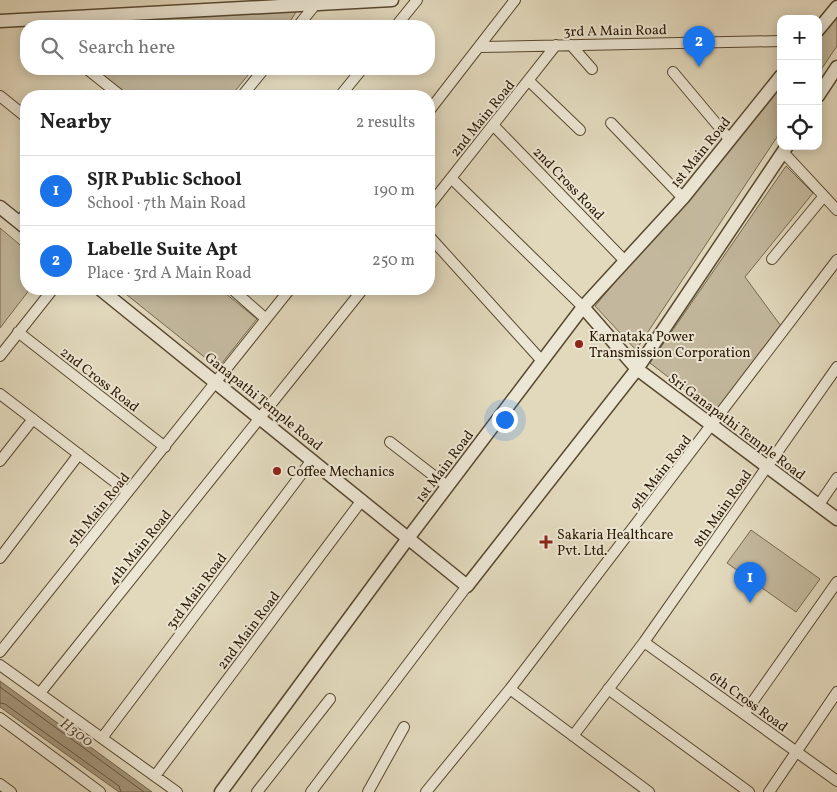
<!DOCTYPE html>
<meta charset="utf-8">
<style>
body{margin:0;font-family:Vollkorn,serif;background:#f2f2f2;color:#222}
.controls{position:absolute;right:15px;top:15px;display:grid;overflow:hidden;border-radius:10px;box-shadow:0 2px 12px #0003}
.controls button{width:45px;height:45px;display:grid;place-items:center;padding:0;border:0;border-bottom:1px solid #e0e0e0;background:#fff;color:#222;font:25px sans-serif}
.you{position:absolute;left:504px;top:419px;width:18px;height:18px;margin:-12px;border:4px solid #fff;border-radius:50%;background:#1a73e8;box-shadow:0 0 0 8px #1a73e833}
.badge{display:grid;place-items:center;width:32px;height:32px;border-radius:50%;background:#1a73e8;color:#fff;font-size:16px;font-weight:700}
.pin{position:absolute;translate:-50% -41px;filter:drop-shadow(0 1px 2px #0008)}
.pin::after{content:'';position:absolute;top:26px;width:18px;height:15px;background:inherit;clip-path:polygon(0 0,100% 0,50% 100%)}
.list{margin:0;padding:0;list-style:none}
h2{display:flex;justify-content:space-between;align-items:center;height:65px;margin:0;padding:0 20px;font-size:21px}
h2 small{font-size:16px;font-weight:400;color:#767676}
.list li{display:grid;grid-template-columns:32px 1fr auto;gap:15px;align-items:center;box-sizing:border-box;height:70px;padding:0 20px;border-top:1px solid #e0e0e0}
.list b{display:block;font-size:19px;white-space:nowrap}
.list p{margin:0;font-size:16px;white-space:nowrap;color:#767676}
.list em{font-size:16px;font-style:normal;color:#767676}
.icon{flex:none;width:28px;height:28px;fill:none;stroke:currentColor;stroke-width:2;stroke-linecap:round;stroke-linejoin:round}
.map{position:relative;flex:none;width:837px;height:792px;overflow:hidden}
.search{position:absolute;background:#fff;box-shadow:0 2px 12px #0003;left:20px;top:20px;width:415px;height:55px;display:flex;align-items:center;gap:12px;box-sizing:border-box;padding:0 18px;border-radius:20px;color:#767676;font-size:19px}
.panel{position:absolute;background:#fff;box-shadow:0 2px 12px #0003;left:20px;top:90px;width:415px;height:205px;border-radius:20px}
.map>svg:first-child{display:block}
.green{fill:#c3b89d;stroke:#76684f}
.water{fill:#a3977d;stroke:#73644b}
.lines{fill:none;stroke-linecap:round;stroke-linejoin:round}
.shore{stroke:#66573f;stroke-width:1}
.minor-casing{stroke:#584830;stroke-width:12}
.tertiary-casing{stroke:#584830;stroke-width:15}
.minor{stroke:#ece6d4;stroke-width:10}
.tertiary{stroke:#ece6d4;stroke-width:12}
.poi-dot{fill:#8f2418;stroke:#ece6d4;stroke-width:2}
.labels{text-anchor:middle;stroke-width:4;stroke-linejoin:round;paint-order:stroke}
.street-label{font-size:14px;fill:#2a1701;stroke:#ece6d4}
.poi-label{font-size:14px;fill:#2a1701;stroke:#ece6d4;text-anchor:start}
.water-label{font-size:15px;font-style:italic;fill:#5a4a33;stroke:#ece6d4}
</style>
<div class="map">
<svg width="837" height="792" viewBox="0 0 837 792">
<rect width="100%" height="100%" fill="#e2d9bd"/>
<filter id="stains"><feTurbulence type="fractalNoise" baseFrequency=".004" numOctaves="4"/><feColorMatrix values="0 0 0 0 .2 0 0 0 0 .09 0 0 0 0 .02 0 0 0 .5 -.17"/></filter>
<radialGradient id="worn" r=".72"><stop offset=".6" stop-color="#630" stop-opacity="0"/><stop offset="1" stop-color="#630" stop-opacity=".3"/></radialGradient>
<path class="green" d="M290 10 296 12 287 26H40L38 24Z
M837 18V46L818 74V41Z
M93 69H253L231 96H127Z
M781 85V131L636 350 595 306Z
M786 166 813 193 745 277 781 326 715 413 650 363Z
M0 228 26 250V289H30L0 328Z
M131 289H220L257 319 218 368 127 295Z
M751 530 820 579 796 612 727 563Z"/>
<path class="water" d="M0 681 152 792H119L0 707Z"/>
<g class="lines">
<path class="shore" d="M0 687 144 792
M0 703 5 704 119 786 121 792"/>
<g class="minor-casing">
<path id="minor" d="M298 26 315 5
M396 26 417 0
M571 45 592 69
M479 47 781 41
M87 69 121 96
M673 72 730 140
M529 81 580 130
M0 96 26 117
M242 96 264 69
M340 96 362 69
M429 111 515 0
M611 123 683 198
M493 125 625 261
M783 152 837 210
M451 178 583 307
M429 206 556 45
M19 223 26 213
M429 236 542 361
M772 259 824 196
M232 289 266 319
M18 332 165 447
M0 356 53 289
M0 394 128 492
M390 442 447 486
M0 461 33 419
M818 506 837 478
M0 558 79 454
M644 642 837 781
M0 652 290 289
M0 665 177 792
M510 689 649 792
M608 689 749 792
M40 693 363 289
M744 714 837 582
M0 718 100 792
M573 736 644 642 837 367
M102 738 312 460
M155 776 362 500
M0 784 11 792
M257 792 330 699
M311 792 467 586
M368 792 404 727
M426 792 510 689 837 260
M769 792 837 692"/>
</g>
<g class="tertiary-casing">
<path id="tertiary" d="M0 21 392 0
M818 30 837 7
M818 96 837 67
M0 207 26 228
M100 289 467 586 637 369 787 146
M583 307 637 369 837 519
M221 792 409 537 583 307 683 198 781 76"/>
</g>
<use href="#minor" class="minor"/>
<use href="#tertiary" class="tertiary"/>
</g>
<g class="poi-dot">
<circle cx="579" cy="344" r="5"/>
<circle cx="277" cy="471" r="5"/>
<path d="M543.5 534.5h5v5h5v5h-5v5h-5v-5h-5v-5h5z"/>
</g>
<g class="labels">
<g class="street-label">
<text transform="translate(615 30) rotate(-1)" y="5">3rd A Main Road</text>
<text transform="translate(482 118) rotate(-51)" y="5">2nd Main Road</text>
<text transform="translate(700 152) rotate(-51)" y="5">1st Main Road</text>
<text transform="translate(569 183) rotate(46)" y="5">2nd Cross Road</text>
<text transform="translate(100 379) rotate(38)" y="5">2nd Cross Road</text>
<text transform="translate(264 401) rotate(39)" y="5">Ganapathi Temple Road</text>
<text transform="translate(737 426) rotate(37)" y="5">Sri Ganapathi Temple Road</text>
<text transform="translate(444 466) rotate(-53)" y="5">1st Main Road</text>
<text transform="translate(660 472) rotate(-52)" y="5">9th Main Road</text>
<text transform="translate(722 508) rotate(-55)" y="5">8th Main Road</text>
<text transform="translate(98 509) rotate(-51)" y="5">5th Main Road</text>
<text transform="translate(139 547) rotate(-51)" y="5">4th Main Road</text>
<text transform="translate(196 591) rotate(-53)" y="5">3rd Main Road</text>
<text transform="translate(248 630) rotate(-53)" y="5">2nd Main Road</text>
<text transform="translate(749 701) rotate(36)" y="5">6th Cross Road</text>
</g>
<g class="poi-label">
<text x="589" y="341">Karnataka Power<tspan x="589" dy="16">Transmission Corporation</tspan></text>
<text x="287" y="476">Coffee Mechanics</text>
<text x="557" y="539">Sakaria Healthcare<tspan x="557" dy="16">Pvt. Ltd.</tspan></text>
</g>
<g class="water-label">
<text transform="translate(77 732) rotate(36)" y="5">H300</text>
</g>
</g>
<rect width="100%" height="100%" filter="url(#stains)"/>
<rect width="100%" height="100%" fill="url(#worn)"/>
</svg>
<div class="controls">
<button>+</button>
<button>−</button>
<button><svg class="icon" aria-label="locate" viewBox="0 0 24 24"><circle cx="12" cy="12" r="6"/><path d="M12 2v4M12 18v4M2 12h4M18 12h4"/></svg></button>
</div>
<div class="you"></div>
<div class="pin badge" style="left:750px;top:603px">1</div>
<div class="pin badge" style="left:699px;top:67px">2</div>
<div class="search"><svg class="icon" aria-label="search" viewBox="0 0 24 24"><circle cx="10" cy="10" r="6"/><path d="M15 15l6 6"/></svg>Search here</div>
<section class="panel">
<h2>Nearby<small>2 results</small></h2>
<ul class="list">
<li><span class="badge">1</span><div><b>SJR Public School</b><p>School · 7th Main Road</p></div><em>190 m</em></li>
<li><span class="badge">2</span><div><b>Labelle Suite Apt</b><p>Place · 3rd A Main Road</p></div><em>250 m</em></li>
</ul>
</section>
</div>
